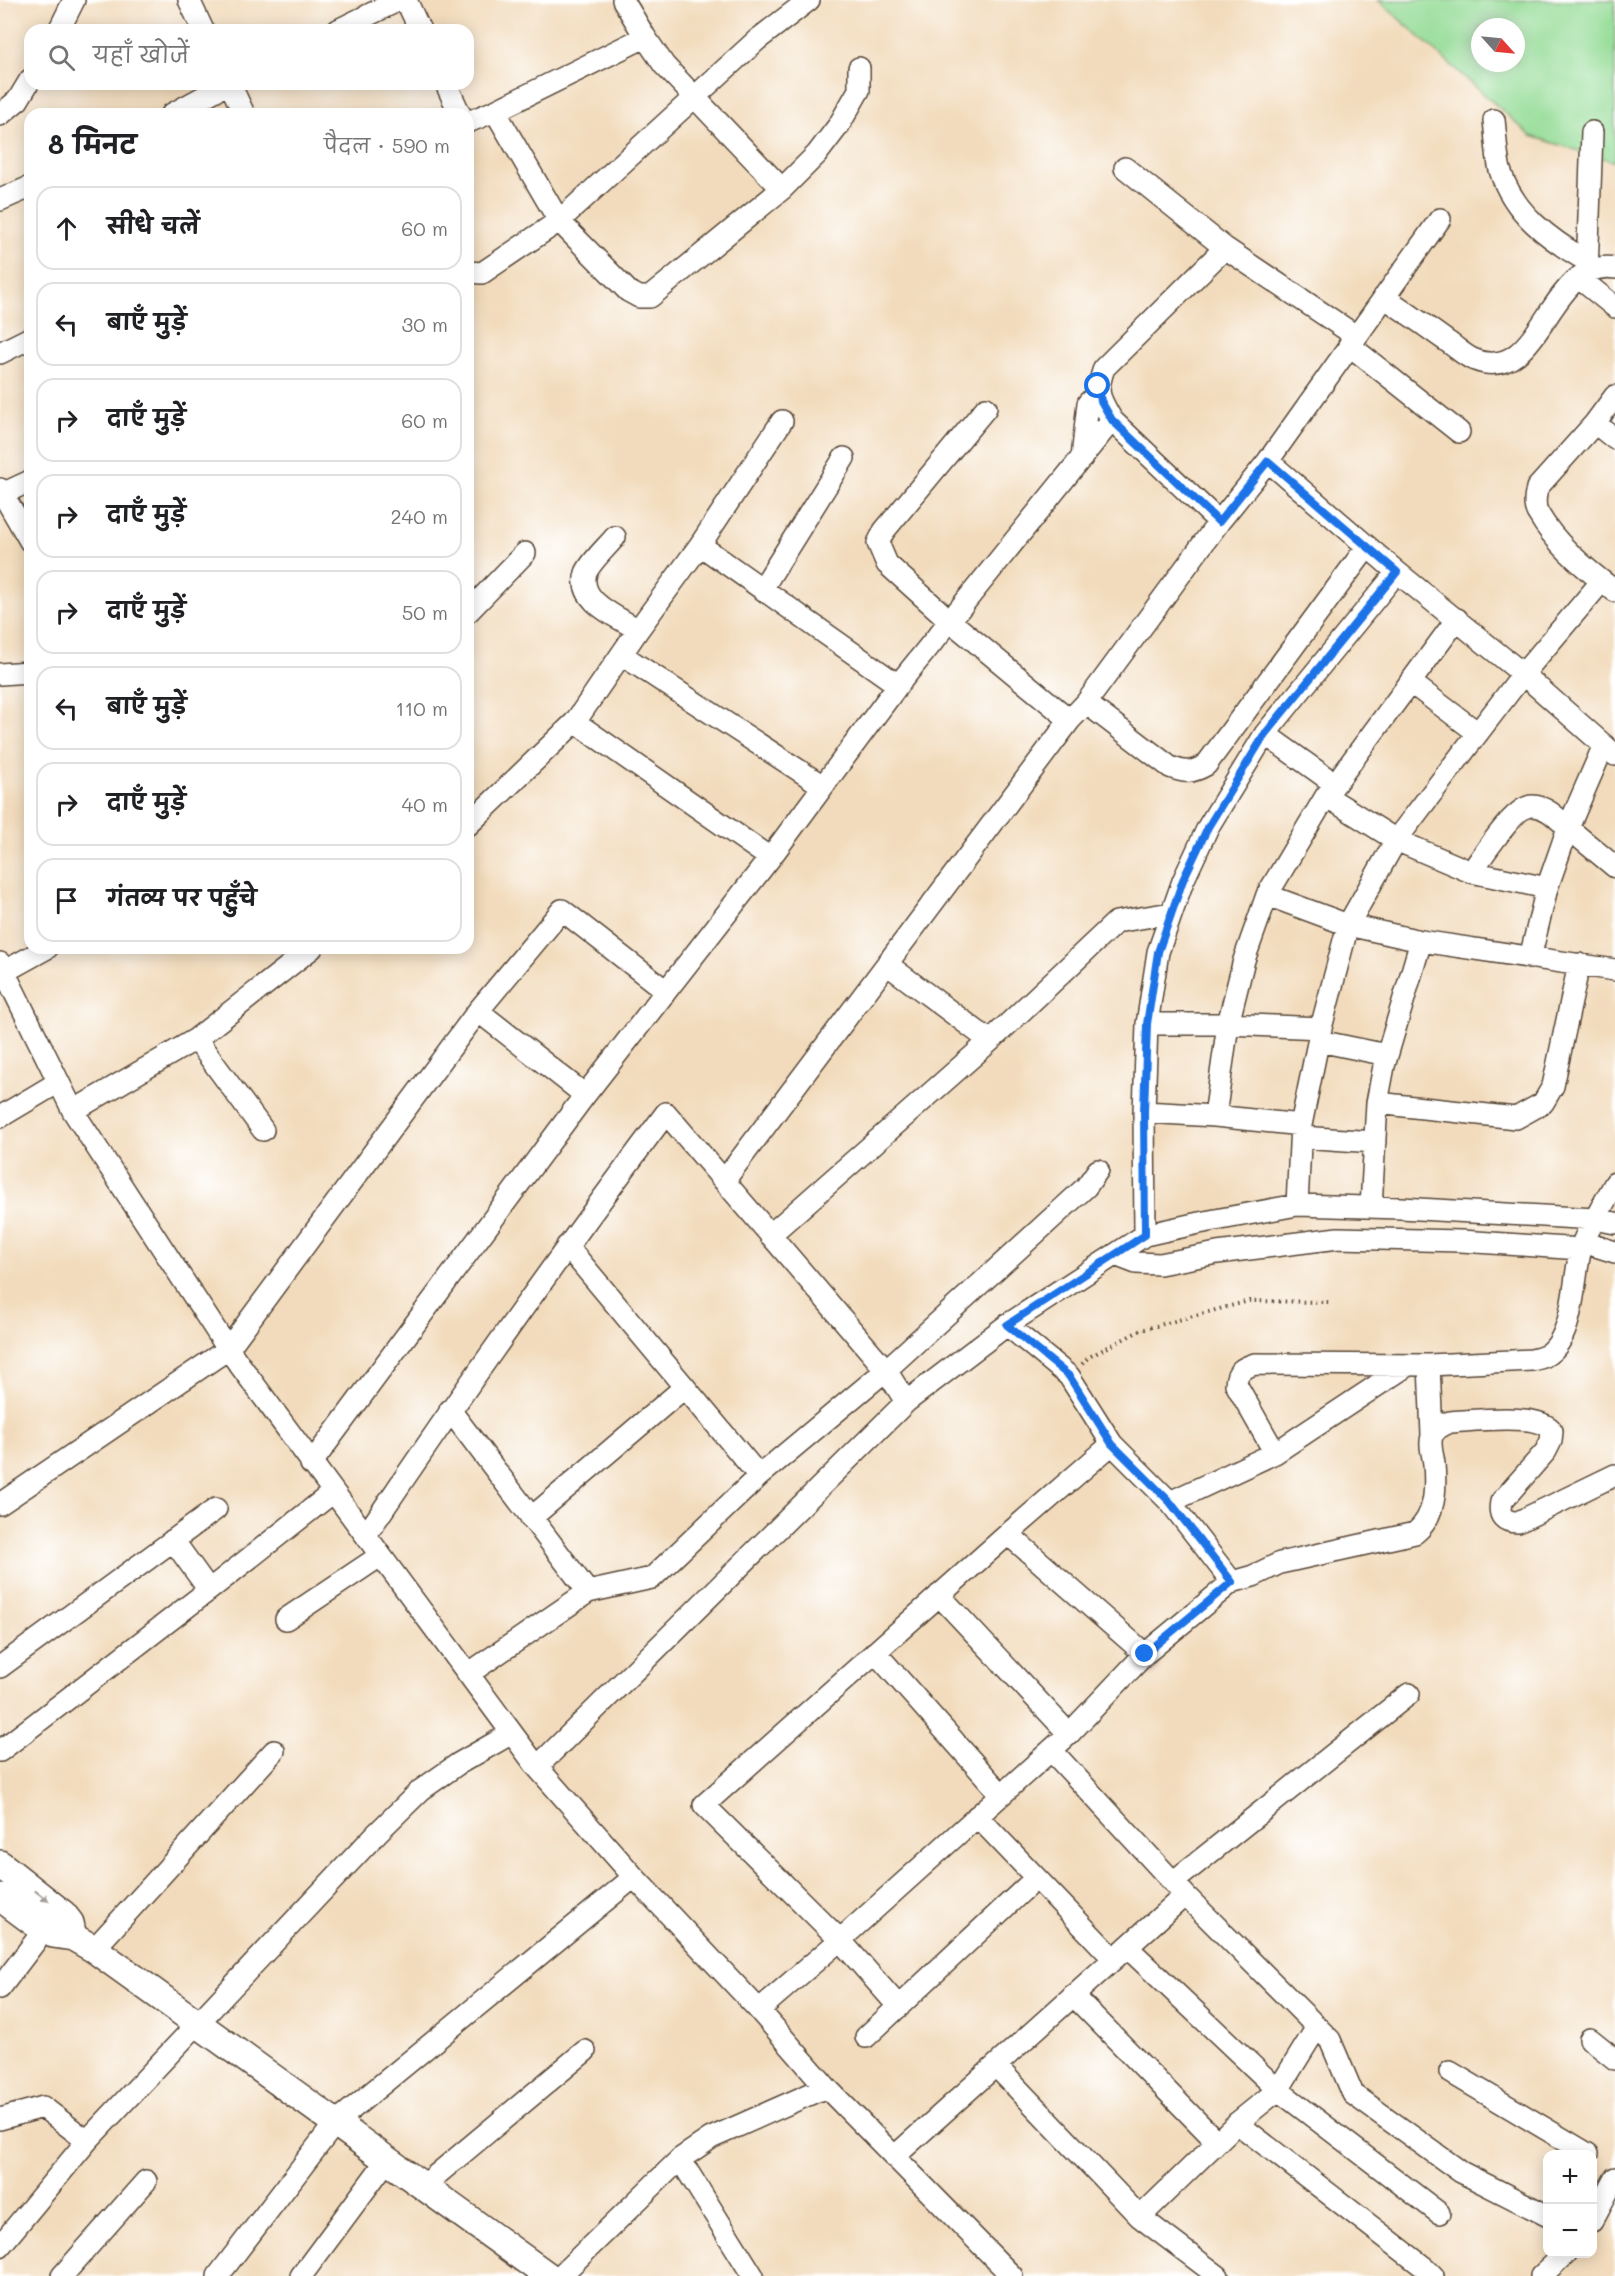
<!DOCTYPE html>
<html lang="hi">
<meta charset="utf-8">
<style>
body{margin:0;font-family:Mali,"Playpen Sans Deva",sans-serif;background:#f2f2f2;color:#202124}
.controls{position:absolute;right:18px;bottom:18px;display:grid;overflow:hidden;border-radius:12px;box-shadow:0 3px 15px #0003}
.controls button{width:54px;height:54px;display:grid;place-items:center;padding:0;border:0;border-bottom:2px solid #e0e0e0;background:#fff;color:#202124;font:30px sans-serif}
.compass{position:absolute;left:1471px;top:18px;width:54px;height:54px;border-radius:50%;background:#fff;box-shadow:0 3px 15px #0003;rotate:117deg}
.stop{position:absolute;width:18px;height:18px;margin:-14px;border:4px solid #1a73e8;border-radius:50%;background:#fff}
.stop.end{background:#1a73e8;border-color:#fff;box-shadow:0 2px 6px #0008}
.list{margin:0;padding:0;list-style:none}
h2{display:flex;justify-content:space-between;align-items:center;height:78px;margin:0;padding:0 24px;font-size:26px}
h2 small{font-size:20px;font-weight:400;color:#757577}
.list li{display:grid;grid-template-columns:39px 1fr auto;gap:18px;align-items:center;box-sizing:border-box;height:84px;margin:0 12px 12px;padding:0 12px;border:2px solid #e0e0e0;border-radius:18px}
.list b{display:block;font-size:22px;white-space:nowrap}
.list em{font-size:20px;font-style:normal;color:#757577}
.icon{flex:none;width:33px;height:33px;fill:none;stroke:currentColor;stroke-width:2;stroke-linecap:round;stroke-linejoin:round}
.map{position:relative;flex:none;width:1615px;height:2276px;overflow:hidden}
.search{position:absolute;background:#fff;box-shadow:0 3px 15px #0003;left:24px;top:24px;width:450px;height:66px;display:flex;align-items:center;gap:15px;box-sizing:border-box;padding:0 21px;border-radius:18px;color:#757577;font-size:22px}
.panel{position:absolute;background:#fff;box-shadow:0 3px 15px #0003;left:24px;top:108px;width:450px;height:846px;border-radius:18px}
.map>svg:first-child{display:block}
.green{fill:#94dc96;stroke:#68835a;stroke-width:1.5;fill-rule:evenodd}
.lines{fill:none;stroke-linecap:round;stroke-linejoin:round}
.minor-casing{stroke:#564536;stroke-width:24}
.tertiary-casing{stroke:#564536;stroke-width:30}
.path{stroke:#564536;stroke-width:4;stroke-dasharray:1.5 4.5;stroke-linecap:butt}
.minor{stroke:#fff;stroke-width:21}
.tertiary{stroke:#fff;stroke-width:27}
.oneway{fill:#a79f9a}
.route{stroke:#1a73e8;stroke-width:8}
</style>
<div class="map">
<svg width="1615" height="2276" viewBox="0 0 1615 2276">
<rect width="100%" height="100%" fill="#fff"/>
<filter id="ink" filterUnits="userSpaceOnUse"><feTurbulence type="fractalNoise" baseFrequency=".0167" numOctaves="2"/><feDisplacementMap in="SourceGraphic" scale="12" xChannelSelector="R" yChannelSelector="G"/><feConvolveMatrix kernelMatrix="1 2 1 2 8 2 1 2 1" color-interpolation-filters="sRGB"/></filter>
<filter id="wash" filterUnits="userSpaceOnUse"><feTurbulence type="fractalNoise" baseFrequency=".008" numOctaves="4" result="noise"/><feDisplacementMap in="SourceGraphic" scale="24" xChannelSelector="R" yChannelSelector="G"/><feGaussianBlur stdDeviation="1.35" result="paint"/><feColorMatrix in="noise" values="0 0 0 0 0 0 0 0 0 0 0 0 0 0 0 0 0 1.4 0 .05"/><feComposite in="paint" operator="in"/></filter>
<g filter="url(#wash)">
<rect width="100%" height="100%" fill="#f2dbbc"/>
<path class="green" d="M1378 0H1615V162L1531 136ZM1480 27H1516V63H1480Z"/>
</g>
<g filter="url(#ink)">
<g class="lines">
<g class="minor-casing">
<path id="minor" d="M189 0 203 30
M406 0 420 30
M623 0 645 37 664 65 782 189
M59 30 74 0
M338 30 399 0
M230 84 244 114
M446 84 460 114
M495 111 559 221 628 291 639 297H650L782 189 817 154 839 125 859 90V68
M172 114 227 84
M0 115 18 100 30 80
M1494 120C1496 136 1496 154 1500 170 1513 213 1550 240 1587 261
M468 122 495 111 645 37
M1125 168 1225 248 1356 336
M0 200 30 187
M468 272 482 273 559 221 757 40 809 0
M1587 273 1592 132
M1579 278 1615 307
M1384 297C1406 312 1427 327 1448 342 1457 348 1466 357 1475 360 1542 386 1548 257 1615 268
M1349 345 1459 432
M0 353 30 338
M1615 396 1595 423 1537 488C1535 497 1533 507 1539 515 1555 543 1589 572 1615 591
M986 408 884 531 878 543 887 564 949 620 1070 720
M1595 423 1615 439
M1082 458 1088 403 1099 393
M1268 461 1397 572
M0 489 30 541
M0 495 30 481
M1219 522 1112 420C1099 397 1095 394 1104 368L1225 248
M615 537C607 547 591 561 586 573 577 602 619 617 638 630
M700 545 898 685
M762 589 844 458
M468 612 525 553
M622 655 823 786
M0 674 30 672
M1410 682 1478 733
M1086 703 1170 767C1185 773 1192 773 1206 765L1367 547
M575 722 770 858
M1265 734 1335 784 1326 796 1396 840 1471 872 1547 888
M1335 784 1457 619
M468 825 575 722 638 630 700 545 782 421
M1471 872C1482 858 1515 804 1533 806 1548 807 1558 819 1568 828L1604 745
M1267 895 1348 925 1421 941
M1530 958 1547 888 1568 828 1615 867
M0 963 73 1111 228 1349 537 1767 634 1877 759 2010 826 2087 1012 2276
M888 965 990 1041
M0 974 47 948
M478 1011 585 1095
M1147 1024H1228L1321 1028
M196 1039 263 1130
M1319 1041 1387 1055
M1377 1103 1516 1118 1543 1103 1553 1086 1579 964
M73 1111 196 1039 312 948
M1144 1112 1215 1116 1301 1125
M1215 1116 1228 1024 1244 960 1267 895 1326 796
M0 1117 57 1083
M1301 1137 1375 1142
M724 1181 1070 720 1086 703 1219 522 1268 461 1440 219
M1297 1205 1301 1125 1321 1028 1348 925 1396 840 1523 674 1602 581
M1371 1207 1377 1103 1384 1066 1421 941 1615 970
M770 1235 990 1041 1116 922 1171 913
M1145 1235 1144 1112 1147 1024 1158 952 1183 881 1208 827 1265 734 1397 572 1523 674 1615 755
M1583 1242 1615 1252
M567 1246 759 1476
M1115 1255 1136 1263 1160 1264 1217 1253 1338 1238 1461 1241 1581 1249
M1007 1325 1069 1376 1112 1444 1170 1502 1232 1582
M1429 1365 1432 1435
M450 1410 588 1592
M1275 1453 1236 1384C1237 1370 1243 1368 1255 1364L1429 1365 1532 1360C1536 1359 1541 1358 1545 1356 1575 1340 1573 1278 1581 1248 1584 1238 1589 1229 1595 1219L1615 1223
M311 1464 585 1095 770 858 898 685 1112 420
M1170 1502 1275 1453 1408 1365
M0 1504 228 1349 478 1011 562 910 666 991
M531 1518 685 1387
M1008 1534 1145 1654
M366 1535C462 1392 562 1252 666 1113L886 1370 906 1402
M173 1540 209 1590
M939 1595 1069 1734
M286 1619 380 1556
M875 1652 1001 1794
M0 1667 216 1509
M468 1674 588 1592 652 1578 759 1476 886 1370 1086 1187 1098 1170
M1051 1750 1185 1895 1330 2040 1353 2094 1461 2172 1548 2216
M0 1751 209 1590 332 1493
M537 1767 906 1402 1007 1325 1145 1235 1199 1223 1297 1205 1401 1208 1595 1219 1615 1183
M977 1816 1114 1959
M1173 1882 1409 1694
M1127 1947 1278 2090 1439 2213
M94 1949 274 1751
M0 1988 44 1930
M1073 1995 1217 2142
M899 2007 840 1940 704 1805 1008 1534 1112 1444
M759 2010 840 1940 1069 1734 1145 1654 1232 1582 1253 1576 1280 1563 1415 1533C1436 1516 1436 1489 1434 1464 1433 1455 1429 1445 1432 1436 1435 1428 1443 1425 1450 1422 1472 1421 1540 1412 1552 1431L1551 1441 1546 1451 1501 1502C1498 1516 1504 1522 1518 1522L1615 1475
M866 2037 1036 1878
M1590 2039 1615 2059
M996 2066 1140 2217 1218 2276
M1450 2072 1588 2154
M0 2119 43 2107 87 2141
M1237 2123 1425 2268 1433 2276
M894 2157 1185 1895
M680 2159 753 2276
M422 2187 585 2051
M1140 2217 1237 2123 1278 2090 1317 2027
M1592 2221 1615 2178
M0 2246 87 2141 377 1833 421 1790 458 1764 512 1733
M62 2276 146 2181
M218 2276 336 2122 634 1877
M301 2276 387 2160
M560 2276 680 2159 711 2138 826 2087
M1541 2276 1565 2254"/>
</g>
<g class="tertiary-casing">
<path id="tertiary" d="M0 1864 63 1914 70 1923 73 1937
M0 1897 44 1930 53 1934 73 1937 94 1949 548 2276"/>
</g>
<path class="path" d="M1082 1364 1089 1357 1141 1330 1249 1301 1330 1302"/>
<use href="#minor" class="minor"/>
<use href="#tertiary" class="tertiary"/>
</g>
<defs><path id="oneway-solid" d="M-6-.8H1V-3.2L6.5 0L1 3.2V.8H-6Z" transform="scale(1.5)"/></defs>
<use class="oneway" href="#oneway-solid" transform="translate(42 1896) rotate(38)"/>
</g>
<g class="lines" filter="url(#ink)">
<path class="route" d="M1098 386 1101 401 1112 420 1219 522 1268 461 1397 572 1265 734 1208 827 1183 880 1158 952 1147 1024 1144 1112 1145 1235 1007 1325 1069 1376 1112 1444 1170 1502 1232 1582 1145 1654"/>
</g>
</svg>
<div class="controls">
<button>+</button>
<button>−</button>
</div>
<svg class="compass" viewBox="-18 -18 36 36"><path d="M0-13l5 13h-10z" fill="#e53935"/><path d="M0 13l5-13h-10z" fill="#757577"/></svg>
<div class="stop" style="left:1098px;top:386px"></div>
<div class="stop end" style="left:1145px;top:1654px"></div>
<div class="search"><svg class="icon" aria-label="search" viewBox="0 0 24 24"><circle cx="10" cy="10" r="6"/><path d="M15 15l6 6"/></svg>यहाँ खोजें</div>
<section class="panel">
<h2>8 मिनट<small>पैदल · 590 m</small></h2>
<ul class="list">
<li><svg class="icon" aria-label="ahead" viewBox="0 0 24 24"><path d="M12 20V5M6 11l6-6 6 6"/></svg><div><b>सीधे चलें</b></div><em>60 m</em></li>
<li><svg class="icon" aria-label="left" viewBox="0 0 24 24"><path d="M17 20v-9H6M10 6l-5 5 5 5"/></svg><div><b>बाएँ मुड़ें</b></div><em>30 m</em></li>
<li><svg class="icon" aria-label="right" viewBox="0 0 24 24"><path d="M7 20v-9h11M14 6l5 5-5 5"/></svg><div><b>दाएँ मुड़ें</b></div><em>60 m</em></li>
<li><svg class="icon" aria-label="right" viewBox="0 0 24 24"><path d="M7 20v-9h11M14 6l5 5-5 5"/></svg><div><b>दाएँ मुड़ें</b></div><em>240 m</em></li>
<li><svg class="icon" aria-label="right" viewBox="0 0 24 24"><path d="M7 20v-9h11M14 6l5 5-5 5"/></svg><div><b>दाएँ मुड़ें</b></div><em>50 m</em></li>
<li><svg class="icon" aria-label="left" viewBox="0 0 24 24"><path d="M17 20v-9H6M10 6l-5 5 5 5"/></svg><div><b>बाएँ मुड़ें</b></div><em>110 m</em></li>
<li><svg class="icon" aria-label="right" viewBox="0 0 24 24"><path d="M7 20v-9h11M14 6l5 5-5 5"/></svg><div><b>दाएँ मुड़ें</b></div><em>40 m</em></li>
<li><svg class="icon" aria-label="arrive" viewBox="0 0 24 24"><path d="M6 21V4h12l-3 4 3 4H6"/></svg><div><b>गंतव्य पर पहुँचे</b></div></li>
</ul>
</section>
</div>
